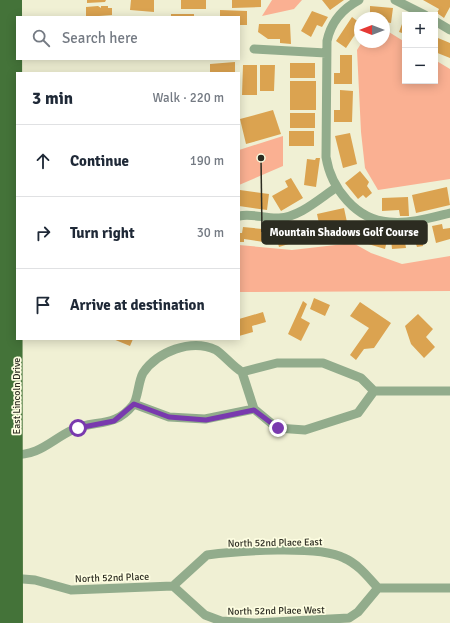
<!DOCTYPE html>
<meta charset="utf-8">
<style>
body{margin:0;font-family:Signika,sans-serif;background:#f2f2f3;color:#1f2937}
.controls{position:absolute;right:12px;top:12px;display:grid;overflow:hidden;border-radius:0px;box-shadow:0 2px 10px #0003}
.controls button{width:36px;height:36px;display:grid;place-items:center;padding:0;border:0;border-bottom:1px solid #e0e1e3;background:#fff;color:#1f2937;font:20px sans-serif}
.compass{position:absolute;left:354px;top:12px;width:36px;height:36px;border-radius:50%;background:#fff;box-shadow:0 2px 10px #0003;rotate:270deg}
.stop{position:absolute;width:12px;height:12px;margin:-9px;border:3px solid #7939ae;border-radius:50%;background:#fff}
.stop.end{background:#7939ae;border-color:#fff;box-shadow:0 1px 4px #0008}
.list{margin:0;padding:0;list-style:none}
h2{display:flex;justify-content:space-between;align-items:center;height:52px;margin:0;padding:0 16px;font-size:17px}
h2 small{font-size:13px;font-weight:400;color:#747a83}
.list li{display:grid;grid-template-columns:26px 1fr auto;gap:12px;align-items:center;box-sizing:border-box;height:72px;padding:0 16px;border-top:1px solid #e0e1e3}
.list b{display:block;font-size:15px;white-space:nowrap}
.list em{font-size:13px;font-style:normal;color:#747a83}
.icon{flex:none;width:22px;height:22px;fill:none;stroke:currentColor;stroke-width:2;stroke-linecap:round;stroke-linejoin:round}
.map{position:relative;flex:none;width:450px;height:623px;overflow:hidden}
.search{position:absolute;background:#fff;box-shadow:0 2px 10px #0003;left:16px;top:16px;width:224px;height:44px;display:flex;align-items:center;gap:10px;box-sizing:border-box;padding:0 14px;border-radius:0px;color:#747a83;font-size:15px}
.panel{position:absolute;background:#fff;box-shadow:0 2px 10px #0003;left:16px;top:72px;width:224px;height:268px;border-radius:0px}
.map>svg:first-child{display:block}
.green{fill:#fab092}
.building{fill:#dba350}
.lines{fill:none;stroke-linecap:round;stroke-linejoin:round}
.minor{stroke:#92ac8c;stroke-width:9}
.major{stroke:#447339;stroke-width:12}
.route{stroke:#7939ae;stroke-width:5}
.labels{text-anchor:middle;stroke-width:3.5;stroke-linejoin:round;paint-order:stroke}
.street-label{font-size:10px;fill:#2c2c21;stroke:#fdfde1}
.leader{fill:none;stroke:#2c2c21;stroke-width:1.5}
.callout-dot{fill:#2c2c21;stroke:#fdfde1;stroke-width:1.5}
.callout{fill:#2c2c21;stroke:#2c2c21;stroke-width:1.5}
.callout-label{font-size:11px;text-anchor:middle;font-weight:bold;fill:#fff}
</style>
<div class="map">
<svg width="450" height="623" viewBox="0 0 450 623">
<rect width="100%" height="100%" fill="#f0f0d4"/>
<path class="green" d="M272 0H302L294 9 262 16Z
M384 29 405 42V81H435V60L450 69V179L378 190 365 168 361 132 357 50 362 42H384Z
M283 136V166L239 185V150Z
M353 243 371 253 402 264 450 256V291L239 292V245L292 250Z"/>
<path class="building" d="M87 0H106L105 2 87 3Z
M131 0H154V12L130 10Z
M181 0H206V9H181Z
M232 0H261V7L232 8Z
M322 0H344L330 10Z
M423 0H450V7L444 18 437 13 439 9Z
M98 6 101 8V6H108V8H112V15L86 17V7Z
M370 6 393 8 391 23 384 22V18H370Z
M220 10 247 11V25H239V17H220Z
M312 11 328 17 322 27 317 25 311 37 301 31Z
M171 14H194V17H171Z
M405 16V34L399 32Z
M352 17 360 23V27L346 48 336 41Z
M259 24H290L291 44 280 43V39H268L258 32Z
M438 38 450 43V58L435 52Z
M340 55H352V84H334V73H340Z
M235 62V73H210V64Z
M290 63H315V78H290Z
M243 65H257V95H242Z
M260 65H275L274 91H260Z
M290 81H316V110H290Z
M340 90 353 91 352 122H334V110H340Z
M273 110 281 134 246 144 240 119Z
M290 113H315V128H290Z
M289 131H314V146H289Z
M350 133 357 164 343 168 335 136Z
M316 158H320L316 187 304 185 307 159 315 160Z
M360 171 369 182 367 186 372 193 366 198 363 195 358 199 345 183Z
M291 178 303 198 281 211 272 196 288 187 285 181Z
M447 187 450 205 416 213 412 195Z
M240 190 269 194 267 210 239 206Z
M408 197 409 216H400L399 210 382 211V198Z
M344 208 348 227 321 233 317 214Z
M310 222 314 236 279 247 276 236 284 233 282 227 291 224 292 227Z
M262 224 272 225 270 243 244 239V242H239V233H242L243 227 262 229Z
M363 224 389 232 385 249 358 241Z
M442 224 443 229 450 228V239L436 243 432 226Z
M402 229H408L409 237 416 236V231L421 230 423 246 417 247 415 241 405 242 406 248 392 249 391 239 401 237Z
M314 298 330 305 325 316 310 309Z
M303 301 307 304 301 318 310 323 301 341 288 334Z
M360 302 391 323 374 348 364 349 356 360 350 355 369 328 350 316Z
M263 312 266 322 252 326 253 332 239 336V319Z
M418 314 433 329 426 337 435 347 424 358 411 344 405 326Z
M113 339H133L130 346Z"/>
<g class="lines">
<path class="minor" d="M359 0C342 9 331 22 327 41L326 157C331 188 356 220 389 222 410 224 430 218 450 213
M395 0 425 15
M435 21 450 30
M254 49 326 53
M239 216C253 213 266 219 279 218 300 217 320 198 337 187
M242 372 254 409
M134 404 169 417 205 419 254 409 277 428 305 430 358 413 374 391
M11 455C41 455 48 442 72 430 94 419 114 429 133 405 138 399 138 382 143 373 157 352 191 338 216 350 225 356 232 366 242 372L277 363H323L361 378 374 391H450
M11 578 35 580 71 590 173 586 207 555C236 551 319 545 344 558 358 564 368 577 378 588
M173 586 205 615 221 621 255 623 349 618 358 612 378 588
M378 588H450"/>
<path class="major" d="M5 0 6 623
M16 0 17 623"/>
</g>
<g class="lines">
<path class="route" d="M78 428 114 421 134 404 169 417 206 420 254 410 278 428"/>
</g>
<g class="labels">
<g class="street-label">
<text transform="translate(16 396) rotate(-90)" y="4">East Lincoln Drive</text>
<text transform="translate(275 542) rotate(-1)" y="4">North 52nd Place East</text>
<text transform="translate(112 577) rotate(-2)" y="4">North 52nd Place</text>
<text transform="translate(276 610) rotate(-1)" y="4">North 52nd Place West</text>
</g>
</g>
<path class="leader" d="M261 158L262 232"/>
<circle class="callout-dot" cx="261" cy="158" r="4"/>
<rect class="callout" x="262" y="221" width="165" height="23" rx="4"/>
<g class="callout-label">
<text x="344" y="236">Mountain Shadows Golf Course</text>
</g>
</svg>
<div class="controls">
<button>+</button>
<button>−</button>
</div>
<svg class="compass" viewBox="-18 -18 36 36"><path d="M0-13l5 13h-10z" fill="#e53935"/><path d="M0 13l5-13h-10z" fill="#747a83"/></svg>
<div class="stop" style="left:78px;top:428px"></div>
<div class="stop end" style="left:278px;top:428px"></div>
<div class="search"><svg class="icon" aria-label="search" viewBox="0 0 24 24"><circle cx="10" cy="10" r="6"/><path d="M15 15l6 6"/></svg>Search here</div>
<section class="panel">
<h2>3 min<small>Walk · 220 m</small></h2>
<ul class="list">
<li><svg class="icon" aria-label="ahead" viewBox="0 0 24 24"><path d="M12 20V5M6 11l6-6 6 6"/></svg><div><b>Continue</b></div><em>190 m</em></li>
<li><svg class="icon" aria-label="right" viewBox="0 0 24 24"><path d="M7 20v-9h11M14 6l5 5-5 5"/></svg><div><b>Turn right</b></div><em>30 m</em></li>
<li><svg class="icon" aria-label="arrive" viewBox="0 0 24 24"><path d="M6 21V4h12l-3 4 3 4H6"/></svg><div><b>Arrive at destination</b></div></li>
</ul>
</section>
</div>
